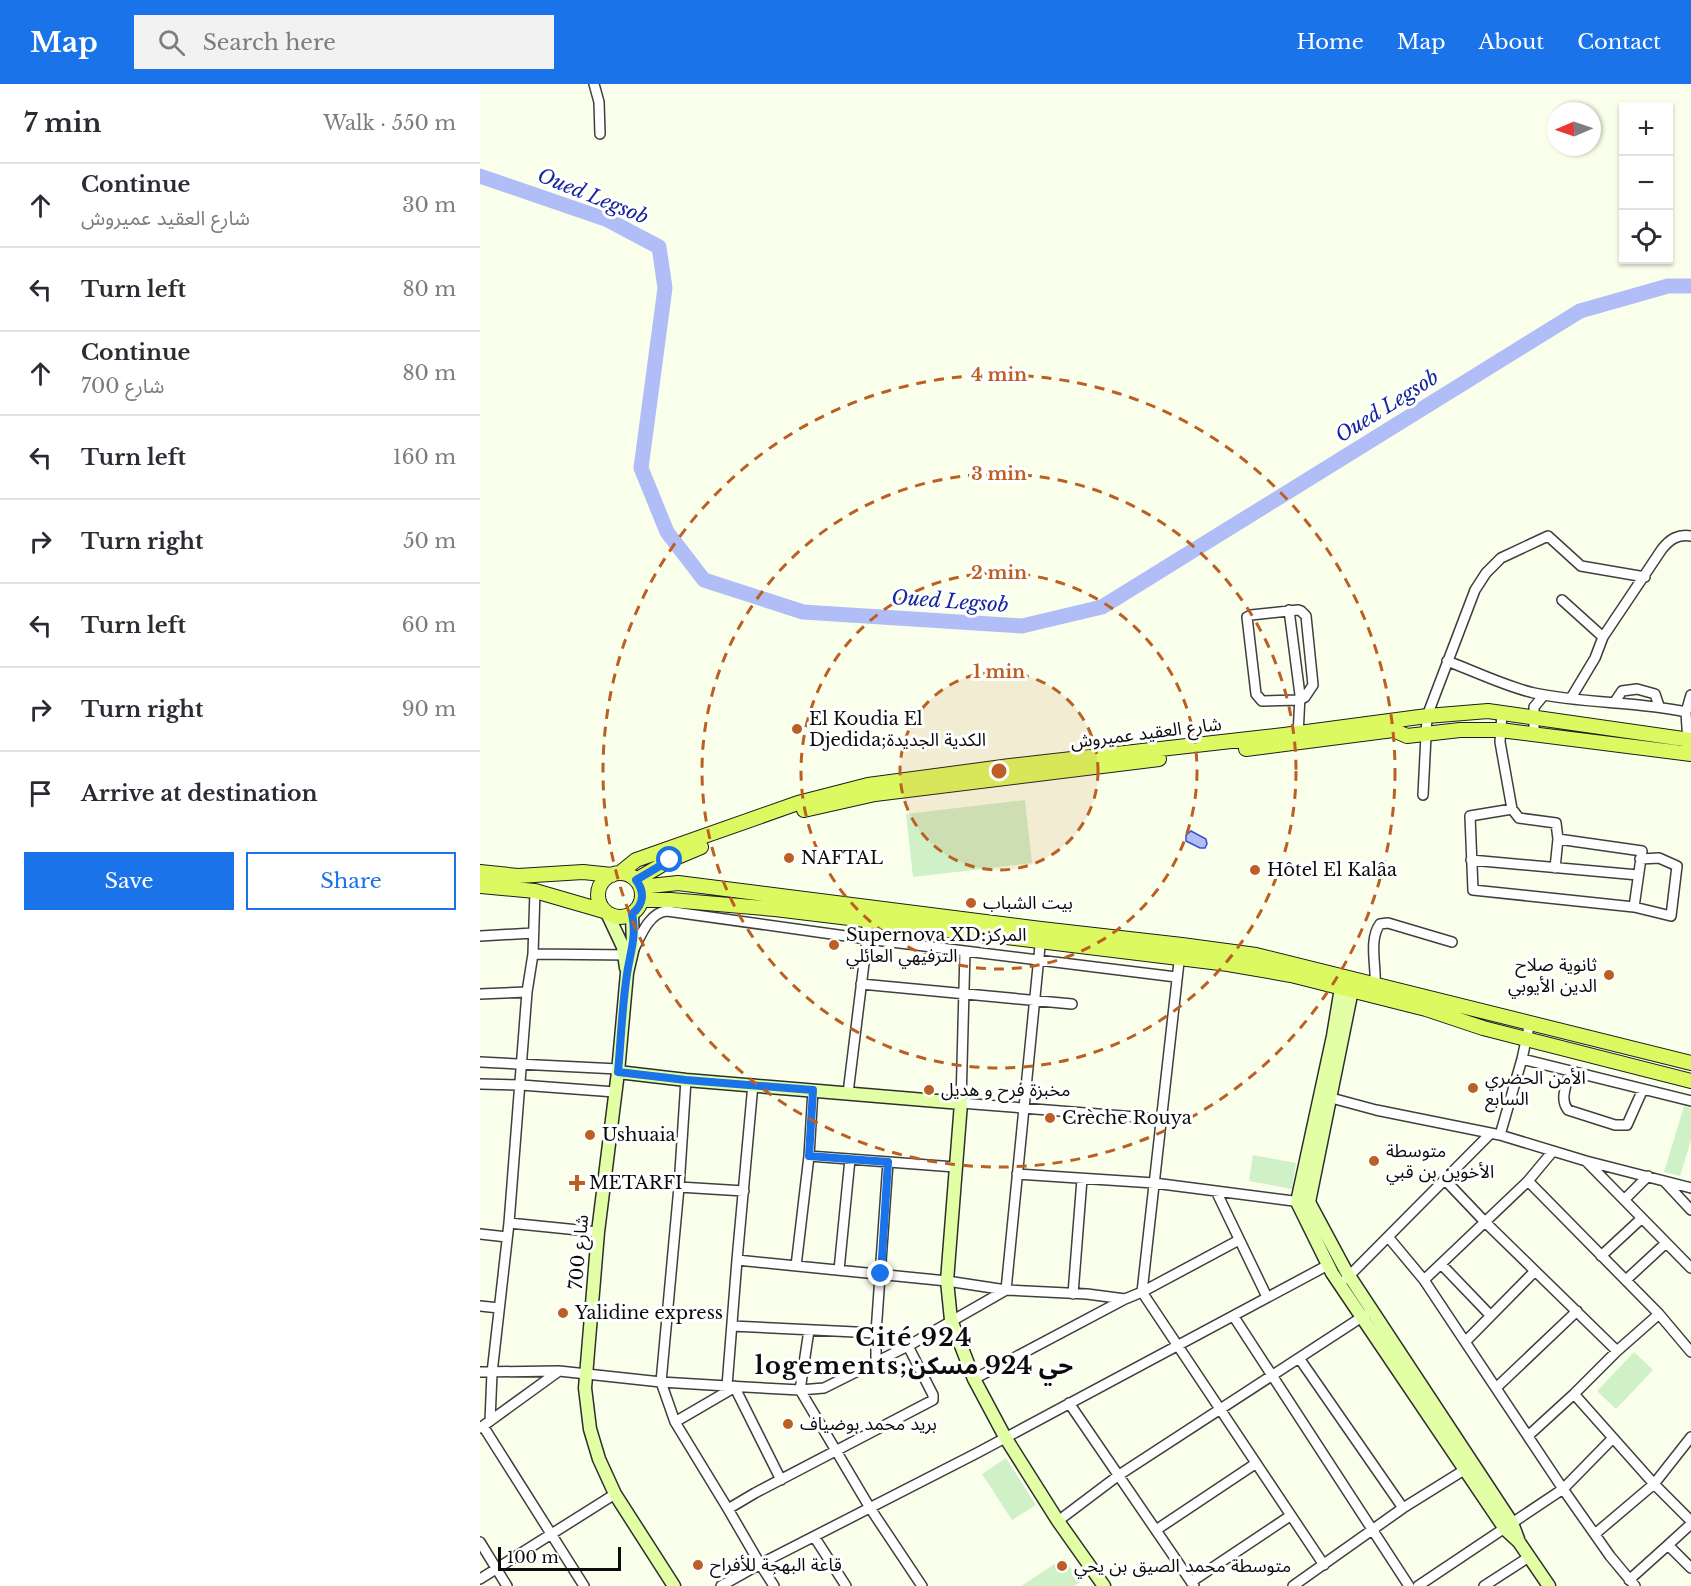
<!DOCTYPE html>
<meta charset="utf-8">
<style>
body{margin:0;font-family:"Libre Baskerville","Noto Sans Arabic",serif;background:#f2f2f3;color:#2b2b33}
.controls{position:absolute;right:18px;top:18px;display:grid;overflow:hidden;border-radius:0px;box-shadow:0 2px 4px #0004}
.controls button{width:54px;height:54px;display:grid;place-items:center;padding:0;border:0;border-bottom:2px solid #e1e1e2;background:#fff;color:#2b2b33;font:30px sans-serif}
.compass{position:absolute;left:1067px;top:18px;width:54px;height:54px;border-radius:50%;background:#fff;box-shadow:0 2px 4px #0004;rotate:268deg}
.scale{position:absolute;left:18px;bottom:15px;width:123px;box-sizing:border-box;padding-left:6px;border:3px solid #0c0c0c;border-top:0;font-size:16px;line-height:21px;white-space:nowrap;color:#0c0c0c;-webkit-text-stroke:4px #fff;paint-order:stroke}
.stop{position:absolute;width:18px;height:18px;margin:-14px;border:4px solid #1a73e8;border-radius:50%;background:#fff}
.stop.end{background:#1a73e8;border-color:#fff;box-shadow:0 2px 6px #0008}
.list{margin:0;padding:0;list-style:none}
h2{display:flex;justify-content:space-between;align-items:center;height:78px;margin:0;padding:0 24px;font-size:26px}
h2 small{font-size:20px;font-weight:400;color:#7c7c81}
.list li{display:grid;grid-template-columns:39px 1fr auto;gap:18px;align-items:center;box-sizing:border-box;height:84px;padding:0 24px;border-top:2px solid #e1e1e2}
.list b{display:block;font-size:22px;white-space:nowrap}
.list p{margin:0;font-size:20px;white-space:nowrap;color:#7c7c81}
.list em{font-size:20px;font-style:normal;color:#7c7c81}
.actions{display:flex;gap:12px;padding:18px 24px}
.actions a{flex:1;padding:14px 0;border:2px solid #1a73e8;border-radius:0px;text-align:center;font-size:21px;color:#1a73e8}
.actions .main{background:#1a73e8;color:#fff}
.icon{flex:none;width:33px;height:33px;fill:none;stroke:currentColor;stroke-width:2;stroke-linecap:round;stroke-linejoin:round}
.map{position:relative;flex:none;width:1211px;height:1502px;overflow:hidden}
header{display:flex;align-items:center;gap:36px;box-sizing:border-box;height:84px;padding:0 30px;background:#1a73e8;color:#fff}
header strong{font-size:28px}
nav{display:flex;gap:33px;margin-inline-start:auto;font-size:21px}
.search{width:420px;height:54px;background:#f2f2f3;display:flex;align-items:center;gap:15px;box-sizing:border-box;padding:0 21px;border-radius:0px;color:#7c7c81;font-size:22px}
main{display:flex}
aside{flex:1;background:#fff}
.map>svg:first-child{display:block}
.pitch{fill:#d0f0c7}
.water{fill:#b0bdf6;stroke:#3750ce;stroke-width:1.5}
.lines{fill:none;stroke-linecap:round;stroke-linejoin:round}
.river{stroke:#b0bdf6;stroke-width:15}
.street-casing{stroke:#3f3f3f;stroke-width:12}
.secondary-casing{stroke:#2e2e2e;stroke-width:15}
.primary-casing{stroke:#1d1d1d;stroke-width:16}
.street{stroke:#fff;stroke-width:9}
.secondary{stroke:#e2ffa6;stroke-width:12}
.primary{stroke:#dcf961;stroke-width:14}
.route{stroke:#1a73e8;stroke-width:8}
.ring{fill:none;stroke:#bc5f24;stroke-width:3;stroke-dasharray:10 8}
.poi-dot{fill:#bc5f24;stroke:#fff;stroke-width:2}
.labels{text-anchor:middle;stroke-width:6;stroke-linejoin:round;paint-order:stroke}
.poi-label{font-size:18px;fill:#0c0c0c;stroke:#fff;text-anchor:start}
.street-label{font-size:18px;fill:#0c0c0c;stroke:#fff}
.water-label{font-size:20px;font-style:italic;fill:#15279e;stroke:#fff}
.district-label{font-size:24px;font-weight:bold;letter-spacing:1.5px;fill:#0c0c0c;stroke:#fff}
.centre{fill:#bc5f24;stroke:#fff;stroke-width:3}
.ring-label{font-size:18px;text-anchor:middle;font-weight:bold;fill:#bc5f24;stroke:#fff;stroke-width:6;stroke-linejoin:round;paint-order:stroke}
</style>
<header>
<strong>Map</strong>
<div class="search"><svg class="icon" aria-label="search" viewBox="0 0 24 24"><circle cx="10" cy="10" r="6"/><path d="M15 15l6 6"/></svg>Search here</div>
<nav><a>Home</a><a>Map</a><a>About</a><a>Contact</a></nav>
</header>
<main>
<aside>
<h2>7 min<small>Walk · 550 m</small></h2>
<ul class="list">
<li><svg class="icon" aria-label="ahead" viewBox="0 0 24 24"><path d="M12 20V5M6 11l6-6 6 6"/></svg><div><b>Continue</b><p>شارع العقيد عميروش</p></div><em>30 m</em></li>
<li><svg class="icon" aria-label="left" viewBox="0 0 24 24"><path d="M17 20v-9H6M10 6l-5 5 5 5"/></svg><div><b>Turn left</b></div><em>80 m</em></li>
<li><svg class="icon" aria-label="ahead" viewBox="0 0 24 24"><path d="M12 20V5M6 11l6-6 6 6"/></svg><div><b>Continue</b><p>شارع 700</p></div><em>80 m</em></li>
<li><svg class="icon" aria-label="left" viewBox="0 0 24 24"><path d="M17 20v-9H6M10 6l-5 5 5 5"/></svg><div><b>Turn left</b></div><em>160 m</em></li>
<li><svg class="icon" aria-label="right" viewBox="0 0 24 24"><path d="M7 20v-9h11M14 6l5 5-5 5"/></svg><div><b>Turn right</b></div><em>50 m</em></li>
<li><svg class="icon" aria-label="left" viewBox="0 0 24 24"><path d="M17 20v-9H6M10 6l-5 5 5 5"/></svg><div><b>Turn left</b></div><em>60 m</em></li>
<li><svg class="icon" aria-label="right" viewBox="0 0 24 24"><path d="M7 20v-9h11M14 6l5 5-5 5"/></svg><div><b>Turn right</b></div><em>90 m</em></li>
<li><svg class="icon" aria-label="arrive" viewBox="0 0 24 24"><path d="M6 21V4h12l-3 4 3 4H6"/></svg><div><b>Arrive at destination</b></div></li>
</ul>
<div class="actions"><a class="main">Save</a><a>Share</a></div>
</aside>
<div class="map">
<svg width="1211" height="1502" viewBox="0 0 1211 1502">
<rect width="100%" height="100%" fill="#faffeb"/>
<path class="pitch" d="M545 716 552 779 433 793 426 730Z
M1204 1022 1211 1024V1056L1200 1092 1184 1088Z
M773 1071 816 1079 812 1105 769 1097Z
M1154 1268 1173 1286 1136 1325 1117 1307Z
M526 1374 556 1421 532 1436 502 1390Z
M584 1474 600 1498 594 1502H541Z"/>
<path class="water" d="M711 747 726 755 727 760 725 764H720L706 757V751Z"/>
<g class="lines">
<path class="river" d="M0 92 128 136 179 163 185 204 161 384 187 448 224 496 323 528 542 542 622 523 1100 227 1188 202H1211"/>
<g class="street-casing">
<path id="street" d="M114 0 119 18 120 50
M1082 516 1123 553
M809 526 820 611 818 652
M818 526 821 527 826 532 833 601 825 613 820 616 782 617 776 610 767 533 771 531Z
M967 577C994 587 1027 603 1054 609 1104 620 1156 617 1206 628
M1091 614 1115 574 1123 553 1182 465C1190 455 1198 450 1211 452
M1134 619 1142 607 1157 605 1175 610 1179 622
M1022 629 1020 658 1032 725
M1054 650V623L1064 611
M1208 659 1206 628 1211 611
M943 711 947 632 995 506 1006 489 1021 474 1068 452 1101 482 1165 493
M1078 755 1162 767 1154 823
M991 776 1158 791
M1075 784 1078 755 1076 739 1039 734 1032 725 990 732 993 806 1154 823 1191 832 1197 782 1179 774 1160 775
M0 852 53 849
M561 852 526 1206 428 1262 344 1304 320 1306 247 1302 257 1176 467 1197 526 1206 607 1210 645 1215
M485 867 481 1019 681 1035
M53 870 151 871C159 856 168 828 187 827L387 855 696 893
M381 900 592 920
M895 903C897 884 888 856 900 840L908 839 972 858
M0 910 47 908
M1042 975 1211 1017
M0 978 138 985
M1090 987C1087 1000 1079 1015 1088 1026L1135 1041H1147L1163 1005
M206 996 199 1103 181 1298 195 1338 248 1425
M0 1000 41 1001 135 1008
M368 1009 387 855V836
M844 1012 896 1026 1020 1051 1106 1077 1211 1104
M1020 1051 1042 975 1050 938
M329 1072 475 1083
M1106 1077 1211 1184
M537 1090 674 1099 821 1118
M966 1097 1005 1138 1137 1267 1094 1310 1174 1400 1211 1437
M1048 1097 1073 1067
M1184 1097 1211 1126
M199 1103 264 1107
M736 1107 787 1213
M1144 1116 1168 1092
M29 1139 118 1148
M0 1150 27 1153
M909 1154 944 1196 1083 1405 1130 1472 1155 1502
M1121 1172 1162 1134
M257 1176 273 1000
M962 1181 1010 1231
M316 1182 329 1072 333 1006
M359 1186 370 1075
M866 1195 1010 1050
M944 1196 1048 1097 1179 1230 1211 1268
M1146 1196 1186 1159
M662 1208 700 869
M662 1208 759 1156
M593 1210 602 1095
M0 1222 19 1224
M754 1233 929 1502
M252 1242 396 1249V1278
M329 1246 320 1306 390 1424 442 1502
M396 1249 408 1078
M986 1257 1055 1187
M1137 1267 1179 1230
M819 1274 923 1424
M0 1288 79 1287 181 1298 247 1302
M494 1295 645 1215 662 1208 844 1481
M254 1302 301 1396
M1016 1304 1097 1227
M589 1319 714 1502
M10 1337 79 1287
M195 1338 255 1303
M3 1342 104 1502
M0 1344 10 1337 12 1289 29 1139 47 908 53 870 55 807
M1048 1352 1094 1310
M578 1437 639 1391 885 1231
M1211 1440 1188 1461 1211 1484
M676 1446 775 1380
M1115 1450 1174 1400 1211 1353
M335 1454 366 1502
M0 1458 27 1502
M0 1495 135 1410
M1149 1496 1188 1461
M711 1498 810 1432
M241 1502 280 1480 248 1425 275 1409 453 1316V1311L428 1262
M294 1502 280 1480 497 1369 848 1181
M813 1502 923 1424 989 1383
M938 1502 1083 1405 1133 1354
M1004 1502 1049 1473"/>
</g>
<g class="secondary-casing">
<path id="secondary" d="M127 829 143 863 146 884
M152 830 153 863 147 889 138 988 118 1148 105 1304 110 1345 119 1375 135 1410 194 1502
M861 904 853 952 817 1118 852 1189 1025 1445 1039 1458 1069 1502
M872 906 829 1118 866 1187 1032 1439 1038 1455
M138 988 206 996 481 1019 467 1197 471 1236 494 1295 525 1353 578 1437 624 1502"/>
</g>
<g class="primary-casing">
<path id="primary" d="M766 665 913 646 927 652 980 646H1020L1211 670
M324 726 395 710 679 675
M0 788 38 792 103 788 132 791
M140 789 156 776 318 719 388 701 530 682 804 651 947 632 1008 627 1211 656
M118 811a22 22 0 1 1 44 0a22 22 0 1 1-44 0Z
M156 796 190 776 221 763
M0 802 55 807 124 827
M161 803 198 799 561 845 702 861 776 871 1211 979
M162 816H191L295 825 748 880 811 891 946 925 1003 944 1211 997"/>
</g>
<use href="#street" class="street"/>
<use href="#secondary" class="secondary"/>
<use href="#primary" class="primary"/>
</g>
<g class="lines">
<path class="route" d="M190 776 156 796C165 808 164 820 152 830 157 852 150 869 147 890 142 922 141 956 138 988L206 996 333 1006 329 1072 408 1078 401 1190"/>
</g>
<circle cx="519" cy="687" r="99" fill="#bc5f24" fill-opacity=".12"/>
<g class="ring">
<circle cx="519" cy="687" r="99"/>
<circle cx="519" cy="687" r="198"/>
<circle cx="519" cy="687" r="297"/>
<circle cx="519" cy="687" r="396"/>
</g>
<g class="poi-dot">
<circle cx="317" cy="645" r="6"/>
<circle cx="309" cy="774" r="6"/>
<circle cx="775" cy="786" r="6"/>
<circle cx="491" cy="819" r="6"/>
<circle cx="354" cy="861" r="6"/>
<circle cx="1129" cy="891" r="6"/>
<circle cx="993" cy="1004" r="6"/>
<circle cx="449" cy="1006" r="6"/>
<circle cx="570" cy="1034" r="6"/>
<circle cx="110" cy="1051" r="6"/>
<circle cx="894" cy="1077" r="6"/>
<path d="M94 1090h6v6h6v6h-6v6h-6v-6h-6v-6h6z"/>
<circle cx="83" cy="1229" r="6"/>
<circle cx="308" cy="1340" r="6"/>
<circle cx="218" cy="1481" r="6"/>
<circle cx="582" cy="1482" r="6"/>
</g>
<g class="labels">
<g class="poi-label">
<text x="329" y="641">El Koudia El<tspan x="329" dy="21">Djedida;الكدية الجديدة</tspan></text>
<text x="321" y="780">NAFTAL</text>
<text x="787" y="792">Hôtel El Kalâa</text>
<text x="503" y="825">بيت الشباب</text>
<text x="366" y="857">Supernova XD;المركز<tspan x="366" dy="21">الترفيهي العائلي</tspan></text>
<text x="1117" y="887" text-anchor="end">ثانوية صلاح<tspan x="1117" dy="21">الدين الأيوبي</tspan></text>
<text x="1005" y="1000">الأمن الحضري<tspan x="1005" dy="21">السابع</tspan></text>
<text x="461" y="1012">مخبزة فرح و هديل</text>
<text x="582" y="1040">Crèche Rouya</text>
<text x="122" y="1057">Ushuaia</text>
<text x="906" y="1073">متوسطة<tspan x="906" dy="21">الأخوين بن قبي</tspan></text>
<text x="109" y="1105">METARFI</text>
<text x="95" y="1235">Yalidine express</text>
<text x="320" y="1346">بريد محمد بوضياف</text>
<text x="230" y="1487">قاعة البهجة للأفراح</text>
<text x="594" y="1488">متوسطة محمد الصيق بن يحي</text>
</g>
<g class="street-label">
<text transform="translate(666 649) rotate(-7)" y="6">شارع العقيد عميروش</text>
<text transform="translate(99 1168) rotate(-85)" y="6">شارع 700</text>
</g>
<g class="water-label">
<text transform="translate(113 112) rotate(22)" y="7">Oued Legsob</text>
<text transform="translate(907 322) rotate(-32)" y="7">Oued Legsob</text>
<text transform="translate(470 517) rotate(4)" y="7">Oued Legsob</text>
</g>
<g class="district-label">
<text x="434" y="1262">Cité 924<tspan x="434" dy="28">logements;حي 924 مسكن</tspan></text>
</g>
</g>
<circle cx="519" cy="687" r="9" class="centre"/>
<g class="ring-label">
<text x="519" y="297">4 min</text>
<text x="519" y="396">3 min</text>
<text x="519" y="495">2 min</text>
<text x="519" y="594">1 min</text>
</g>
</svg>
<div class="controls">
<button>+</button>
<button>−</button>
<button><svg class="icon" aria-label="locate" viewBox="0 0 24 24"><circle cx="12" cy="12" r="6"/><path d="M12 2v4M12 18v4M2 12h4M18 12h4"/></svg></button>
</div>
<svg class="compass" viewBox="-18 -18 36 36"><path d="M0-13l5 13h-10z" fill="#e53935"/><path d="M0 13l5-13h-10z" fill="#7c7c81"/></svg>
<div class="scale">100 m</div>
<div class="stop" style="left:190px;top:776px"></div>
<div class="stop end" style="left:401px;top:1190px"></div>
</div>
</main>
